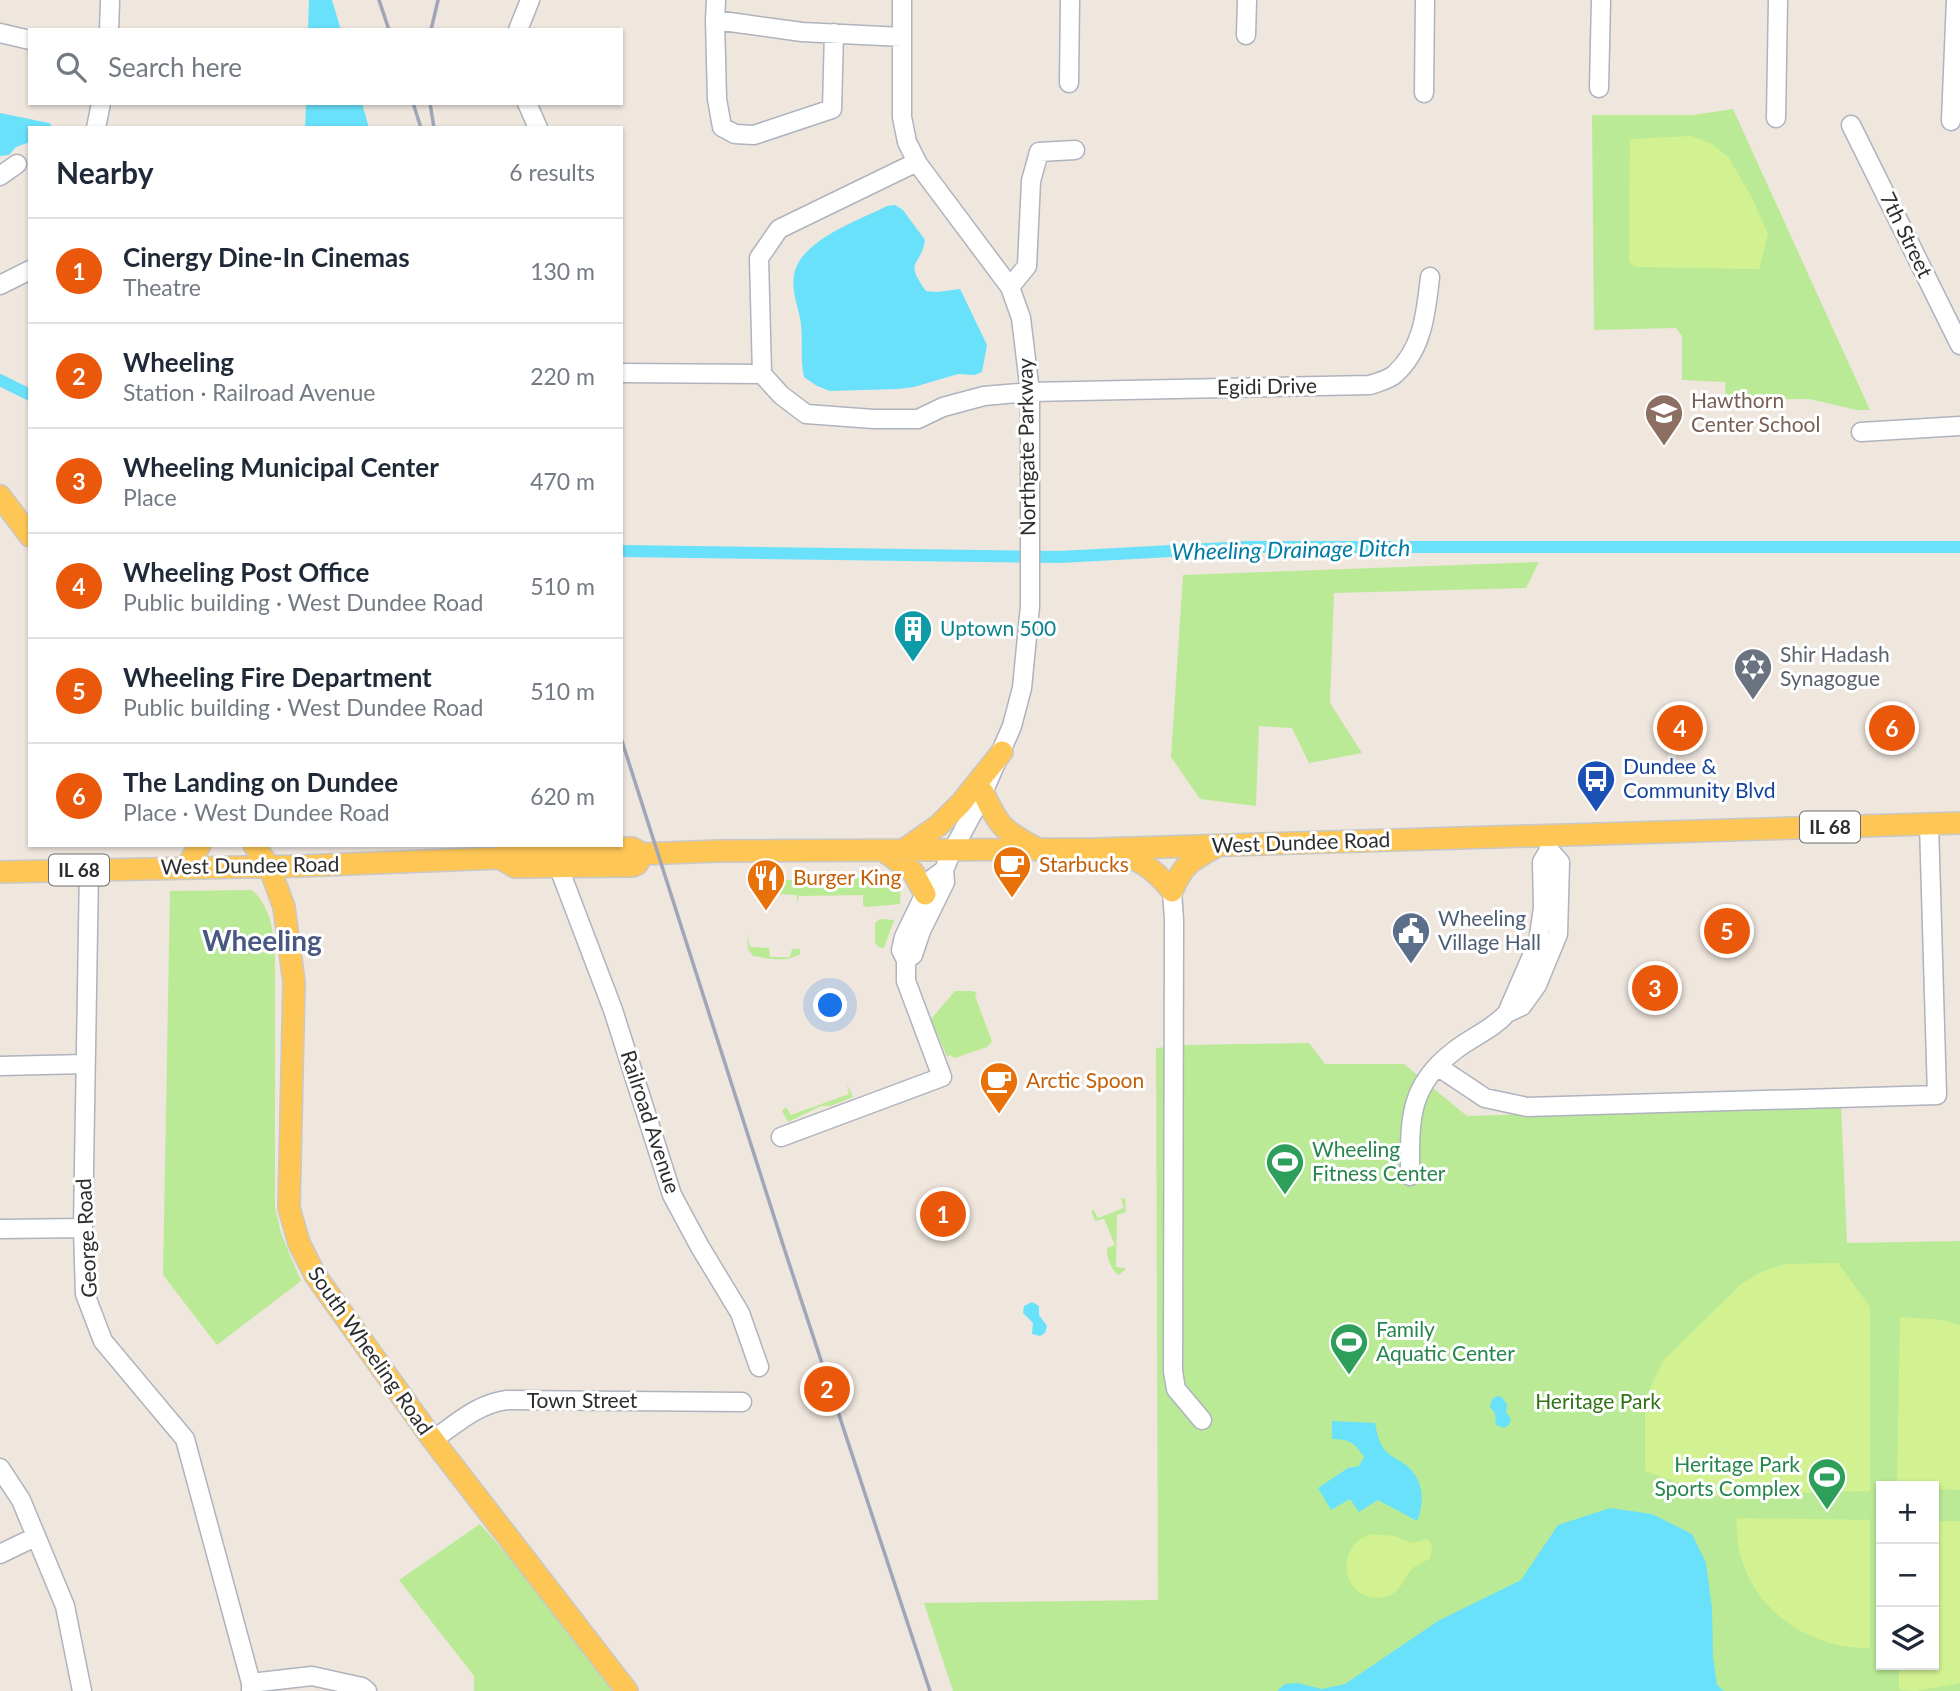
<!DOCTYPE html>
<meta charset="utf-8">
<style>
body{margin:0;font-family:Lato,sans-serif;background:#f2f2f3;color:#1f2937}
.controls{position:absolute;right:21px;bottom:21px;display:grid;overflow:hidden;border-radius:0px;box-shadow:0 2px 5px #0004}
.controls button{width:63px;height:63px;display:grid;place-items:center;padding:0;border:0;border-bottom:2px solid #e0e1e3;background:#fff;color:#1f2937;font:35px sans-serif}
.you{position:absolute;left:831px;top:1006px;width:24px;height:24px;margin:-18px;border:5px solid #fff;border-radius:50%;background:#1a73e8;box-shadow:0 0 0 10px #1a73e833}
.badge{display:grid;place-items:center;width:46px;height:46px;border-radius:50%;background:#ea580c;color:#fff;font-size:23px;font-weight:700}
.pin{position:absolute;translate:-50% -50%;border:4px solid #fff;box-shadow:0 2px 7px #0006}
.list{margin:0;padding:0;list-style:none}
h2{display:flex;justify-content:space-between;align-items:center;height:91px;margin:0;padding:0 28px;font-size:30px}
h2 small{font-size:23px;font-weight:400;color:#747a83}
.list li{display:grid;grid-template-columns:46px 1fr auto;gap:21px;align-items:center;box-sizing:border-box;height:105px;padding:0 28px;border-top:2px solid #e0e1e3}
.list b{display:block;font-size:26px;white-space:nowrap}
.list p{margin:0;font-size:23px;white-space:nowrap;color:#747a83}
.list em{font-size:23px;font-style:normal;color:#747a83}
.icon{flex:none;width:38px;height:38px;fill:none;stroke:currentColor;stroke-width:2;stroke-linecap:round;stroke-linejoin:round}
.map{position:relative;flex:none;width:1960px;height:1691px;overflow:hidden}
.search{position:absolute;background:#fff;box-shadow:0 2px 5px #0004;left:28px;top:28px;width:595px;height:77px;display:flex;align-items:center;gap:18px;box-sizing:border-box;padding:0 24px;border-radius:0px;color:#747a83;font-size:26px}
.panel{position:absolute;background:#fff;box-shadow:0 2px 5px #0004;left:28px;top:126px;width:595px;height:721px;border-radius:0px}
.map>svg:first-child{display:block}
.green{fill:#bbea96;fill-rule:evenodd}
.pitch{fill:#d2f291}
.water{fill:#69e1fa}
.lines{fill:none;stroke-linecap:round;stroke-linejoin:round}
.canal{stroke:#69e1fa;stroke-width:12}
.minor-casing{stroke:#aeb3bd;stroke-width:21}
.major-casing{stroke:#c8c8c8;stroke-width:24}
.minor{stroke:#fff;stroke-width:18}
.major{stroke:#fdc655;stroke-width:21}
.rail{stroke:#a0a6b9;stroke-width:3.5}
.labels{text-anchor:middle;stroke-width:6;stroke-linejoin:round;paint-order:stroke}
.shield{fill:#fff;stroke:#6c6c6c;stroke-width:2}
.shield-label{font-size:19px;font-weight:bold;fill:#2d2d2d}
.street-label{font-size:21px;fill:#2d2d2d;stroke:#fff}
.education-label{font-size:21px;fill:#785e54;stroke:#fff;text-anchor:start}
.culture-label{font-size:21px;fill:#0d838f;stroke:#fff;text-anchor:start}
.worship-label{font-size:21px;fill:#5b616d;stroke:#fff;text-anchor:start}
.transit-label{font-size:21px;fill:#164399;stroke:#fff;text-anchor:start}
.food-label{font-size:21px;fill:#c56008;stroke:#fff;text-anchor:start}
.service-label{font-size:21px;fill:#4e5e75;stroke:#fff;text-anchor:start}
.leisure-label{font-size:21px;fill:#27864d;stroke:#fff;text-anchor:start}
.park-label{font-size:21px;fill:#307314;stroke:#fff}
.water-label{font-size:23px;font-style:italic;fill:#027ca5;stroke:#fff}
.district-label{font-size:28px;font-weight:bold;fill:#485883;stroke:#fff}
</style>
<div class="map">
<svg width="1960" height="1691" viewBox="0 0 1960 1691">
<rect width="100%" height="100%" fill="#efe6de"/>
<path class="green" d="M1733 109 1870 410H1857L1809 399 1726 400 1725 382 1682 380V336L1676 328 1594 330 1592 115H1693Z
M1539 562 1526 588 1334 593 1330 703 1362 753 1309 763 1292 728 1259 726 1256 806 1200 799 1171 757 1183 575Z
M898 877 901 882 900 904 866 907 863 905V895L799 896 797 903V895L775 894 774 878 786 880Z
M252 890C268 904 272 925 275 945V1207L281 1233 301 1281 217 1345 163 1275 170 891Z
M880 919 894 920 884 948 878 947 875 943V923Z
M747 935 750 947 769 948 770 957H790L792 949H800V954C787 963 767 958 753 956L748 949Z
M955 991H972L977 993 975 996 992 1041 987 1047 955 1058 949 1055 947 1057 931 1019Z
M1309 1043 1325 1064H1404L1467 1116 1841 1105 1847 1243 1960 1241V1691H953L924 1603 1158 1600 1156 1048 1187 1045ZM1881 1486H1934V1665H1881Z
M847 1084 853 1097 830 1106H821L788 1122 782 1111 786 1107 791 1115 849 1094Z
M1125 1198 1126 1212 1117 1215 1116 1267 1125 1268V1270L1119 1275C1112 1272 1106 1256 1107 1248L1115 1245 1104 1219 1095 1221 1091 1211 1094 1210 1098 1218 1124 1208 1121 1199Z
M480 1524 546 1599 617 1691H474V1676L399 1580Z"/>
<path class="pitch" d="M1691 136 1712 144 1729 158 1752 198 1768 234 1759 269 1637 267 1629 262 1630 139Z
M1838 1263 1870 1307V1491L1750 1494 1719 1497 1645 1471V1410L1651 1386 1664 1360 1740 1285 1761 1272 1785 1264Z
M1900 1317 1943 1320 1960 1325V1490L1934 1489V1486H1897Z
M1737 1518 1870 1520V1648C1798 1650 1732 1593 1737 1518Z
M1934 1521H1960V1683L1916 1691 1899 1690V1665H1934Z
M1370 1534 1394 1536 1411 1543 1428 1539 1432 1546 1430 1558C1424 1562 1417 1564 1412 1569 1404 1577 1401 1590 1391 1595 1350 1612 1326 1553 1370 1534Z"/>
<path class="water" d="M309 0H332L341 30H308Z
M306 103H362L369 128H305Z
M0 113 49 123 54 128H30V142L16 147 9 155 0 156Z
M895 205 903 210 925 240C921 267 903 260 926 291L937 292 960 289 962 293 987 345 982 372 975 375 958 374 914 387 898 389 830 391 817 386 804 377C800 359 803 342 801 324 799 308 791 292 794 275 800 240 858 221 887 206Z
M1032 1302 1039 1306V1315L1047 1326 1045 1333 1040 1336 1032 1334 1033 1323 1023 1313 1024 1306Z
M1498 1396 1502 1397 1507 1405 1506 1412 1511 1419 1509 1425 1504 1428 1496 1425 1495 1413 1490 1407 1492 1399Z
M1332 1421 1375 1423C1377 1432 1378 1441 1384 1449 1390 1457 1399 1459 1406 1465 1424 1480 1425 1501 1417 1521L1378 1500 1359 1512 1350 1499 1331 1510 1318 1488 1348 1468 1359 1466 1364 1457C1355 1443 1349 1439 1332 1439Z
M1610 1508 1652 1514 1692 1534 1706 1563 1712 1608 1713 1657 1717 1685 1724 1691H1277L1285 1684 1297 1683 1322 1689 1345 1684 1438 1621 1521 1580 1558 1525Z"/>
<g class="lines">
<path class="canal" d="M0 380 30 395
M621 551 1060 557 1246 547H1960"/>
<g class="minor-casing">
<path id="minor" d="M716 0 715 20 802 32 902 37
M902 0V117L907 142 918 164 1010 287 1021 318 1030 392V606L1022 688 1012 726 979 802 952 851 944 870 945 882 921 931 913 955 906 960
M715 20 717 99 722 127 735 134 754 135 832 109 834 33
M109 30 110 2
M518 30 530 0
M0 33 30 40
M1246 35 1247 0
M1069 83 1070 0
M1599 88 1601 0
M1424 93 1425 0
M527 103 538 128
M1776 118 1778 0
M1951 121 1956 0
M1851 125 1960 345
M96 128 101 103
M917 162 779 229 759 258 762 374 781 395 806 414 874 419H918L943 407 984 396 1030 392 1370 385C1378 382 1389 380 1395 374 1423 349 1426 312 1430 277
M0 176 17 164
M0 285 30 270
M1010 287 1027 266 1031 181 1039 152 1075 150
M621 373 762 374
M1861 432 1960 426
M1548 836 1549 850 1542 862 1543 908 1538 942 1507 1013 1522 1006 1537 985 1558 934 1560 862 1549 850
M559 868 613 1010 672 1195 700 1247 740 1313 759 1367
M89 870 83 1228 85 1294 103 1341 185 1439 251 1683V1691
M1172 891 1174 920 1173 1371 1176 1389 1202 1420
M0 1066 85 1064
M1437 1066 1485 1098 1527 1107 1937 1095 1929 824
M781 1137 942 1077 906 981V960L901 950 904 937 932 879 944 870
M1410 1176C1410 1122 1407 1087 1454 1051 1471 1037 1492 1030 1507 1013
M0 1229 83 1228
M433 1440C457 1423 477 1404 507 1400L742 1402
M0 1468 21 1500 65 1606 82 1691
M0 1554 35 1537
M251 1683 312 1676 362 1687 367 1691"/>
</g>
<g class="major-casing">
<path id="major" d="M0 496 30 536
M983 792C998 825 1003 831 1036 848
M254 845 269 866 284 907 294 982 289 1208 299 1243 315 1275 433 1440 627 1691
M884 851 913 872 925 894
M902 851 939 825 961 803 1002 752
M1116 853C1141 859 1156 871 1172 891 1183 865 1190 861 1214 848
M500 858 515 867 633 866 637 864 643 854
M186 868 200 845
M0 872 299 866 500 858 515 848H632L643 854 717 851 1098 849 1960 823"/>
</g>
<use href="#minor" class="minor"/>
<use href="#major" class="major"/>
<path class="rail" d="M379 0 389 30
M431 30 438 0
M413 103 421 128
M430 103 434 128
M621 738 785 1251 930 1691"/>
</g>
<defs>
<g id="school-pin" transform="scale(2.0125)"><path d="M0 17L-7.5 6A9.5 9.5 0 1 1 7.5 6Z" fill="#8d6e63" stroke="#fff"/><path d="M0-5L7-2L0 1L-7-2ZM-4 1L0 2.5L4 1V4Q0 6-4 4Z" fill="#fff"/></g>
<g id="building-pin" transform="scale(2.0125)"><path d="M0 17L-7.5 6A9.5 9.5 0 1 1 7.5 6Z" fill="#0f9aa8" stroke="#fff"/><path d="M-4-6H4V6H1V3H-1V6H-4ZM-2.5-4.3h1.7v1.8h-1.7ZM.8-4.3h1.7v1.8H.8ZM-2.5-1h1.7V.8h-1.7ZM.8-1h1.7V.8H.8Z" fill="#fff"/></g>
<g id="synagogue-pin" transform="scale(2.0125)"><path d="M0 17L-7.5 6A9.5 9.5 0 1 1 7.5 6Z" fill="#6b7280" stroke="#fff"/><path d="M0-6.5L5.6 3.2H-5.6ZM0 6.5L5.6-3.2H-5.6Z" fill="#fff"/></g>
<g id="bus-pin" transform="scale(2.0125)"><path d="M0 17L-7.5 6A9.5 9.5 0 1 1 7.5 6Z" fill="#1a4fb4" stroke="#fff"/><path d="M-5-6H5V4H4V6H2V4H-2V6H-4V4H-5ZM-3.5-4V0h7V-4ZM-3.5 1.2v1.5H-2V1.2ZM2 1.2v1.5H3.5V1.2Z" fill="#fff"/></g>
<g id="cafe-pin" transform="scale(2.0125)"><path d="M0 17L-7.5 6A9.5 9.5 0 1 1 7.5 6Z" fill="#e8710a" stroke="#fff"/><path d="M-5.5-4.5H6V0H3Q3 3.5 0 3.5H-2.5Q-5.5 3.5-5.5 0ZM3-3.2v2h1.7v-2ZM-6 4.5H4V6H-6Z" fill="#fff"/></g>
<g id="restaurant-pin" transform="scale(2.0125)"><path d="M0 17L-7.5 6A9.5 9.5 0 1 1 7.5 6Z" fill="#e8710a" stroke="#fff"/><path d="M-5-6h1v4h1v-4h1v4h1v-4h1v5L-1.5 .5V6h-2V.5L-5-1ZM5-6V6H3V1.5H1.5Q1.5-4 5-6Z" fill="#fff"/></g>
<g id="civic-pin" transform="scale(2.0125)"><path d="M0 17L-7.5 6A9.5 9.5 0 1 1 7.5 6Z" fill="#5c6f8a" stroke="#fff"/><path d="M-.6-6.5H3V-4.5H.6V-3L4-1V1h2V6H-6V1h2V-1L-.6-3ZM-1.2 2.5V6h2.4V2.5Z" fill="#fff"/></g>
<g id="stadium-pin" transform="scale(2.0125)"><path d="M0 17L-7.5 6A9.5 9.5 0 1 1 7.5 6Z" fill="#2e9e5b" stroke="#fff"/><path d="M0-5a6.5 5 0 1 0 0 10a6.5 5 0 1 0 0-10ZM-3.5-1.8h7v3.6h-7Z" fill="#fff"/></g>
</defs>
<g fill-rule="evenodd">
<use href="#school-pin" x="1664" y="413"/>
<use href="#building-pin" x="913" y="629"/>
<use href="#synagogue-pin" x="1753" y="667"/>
<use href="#bus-pin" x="1596" y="779"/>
<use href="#cafe-pin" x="1012" y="865"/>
<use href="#restaurant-pin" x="766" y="878"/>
<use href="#civic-pin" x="1411" y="931"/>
<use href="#cafe-pin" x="999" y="1081"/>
<use href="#stadium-pin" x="1285" y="1162"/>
<use href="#stadium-pin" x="1349" y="1342"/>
<use href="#stadium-pin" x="1827" y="1477"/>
</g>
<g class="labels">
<g class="shield">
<rect x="1800" y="811.5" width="60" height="31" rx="5"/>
<rect x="49" y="854.5" width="60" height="31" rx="5"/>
</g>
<g class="shield-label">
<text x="1830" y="834">IL 68</text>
<text x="79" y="877">IL 68</text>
</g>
<g class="street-label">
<text transform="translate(1906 235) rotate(64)" y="7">7th Street</text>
<text transform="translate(1267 387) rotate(-1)" y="7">Egidi Drive</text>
<text transform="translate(1027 447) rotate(-91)" y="7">Northgate Parkway</text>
<text transform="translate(1301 843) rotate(-2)" y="7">West Dundee Road</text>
<text transform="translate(250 866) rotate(-1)" y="7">West Dundee Road</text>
<text transform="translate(650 1122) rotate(72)" y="7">Railroad Avenue</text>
<text transform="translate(87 1238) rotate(-93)" y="7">George Road</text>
<text transform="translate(370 1351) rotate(55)" y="7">South Wheeling Road</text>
<text x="582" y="1408">Town Street</text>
</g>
<g class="education-label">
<text x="1691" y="408">Hawthorn<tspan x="1691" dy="24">Center School</tspan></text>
</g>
<g class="culture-label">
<text x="940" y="636">Uptown 500</text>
</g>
<g class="worship-label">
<text x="1780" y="662">Shir Hadash<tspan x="1780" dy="24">Synagogue</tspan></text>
</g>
<g class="transit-label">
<text x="1623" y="774">Dundee &amp;<tspan x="1623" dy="24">Community Blvd</tspan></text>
</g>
<g class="food-label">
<text x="1039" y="872">Starbucks</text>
<text x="793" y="885">Burger King</text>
<text x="1026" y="1088">Arctic Spoon</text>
</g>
<g class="service-label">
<text x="1438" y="926">Wheeling<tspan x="1438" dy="24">Village Hall</tspan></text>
</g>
<g class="leisure-label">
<text x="1312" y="1157">Wheeling<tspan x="1312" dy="24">Fitness Center</tspan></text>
<text x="1376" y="1337">Family<tspan x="1376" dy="24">Aquatic Center</tspan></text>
<text x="1800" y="1472" text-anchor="end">Heritage Park<tspan x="1800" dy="24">Sports Complex</tspan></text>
</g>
<g class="park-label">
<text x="1598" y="1409">Heritage Park</text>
</g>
<g class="water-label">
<text transform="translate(1291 550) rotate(-1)" y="8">Wheeling Drainage Ditch</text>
</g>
<g class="district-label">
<text x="262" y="951">Wheeling</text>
</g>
</g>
</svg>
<div class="controls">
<button>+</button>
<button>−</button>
<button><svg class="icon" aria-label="layers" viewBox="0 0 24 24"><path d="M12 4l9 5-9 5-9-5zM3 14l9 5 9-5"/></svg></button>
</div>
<div class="you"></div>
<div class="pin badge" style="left:943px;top:1214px">1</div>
<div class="pin badge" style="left:827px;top:1389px">2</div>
<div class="pin badge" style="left:1655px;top:988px">3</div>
<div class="pin badge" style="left:1680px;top:728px">4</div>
<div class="pin badge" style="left:1727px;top:931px">5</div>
<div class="pin badge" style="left:1892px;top:728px">6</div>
<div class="search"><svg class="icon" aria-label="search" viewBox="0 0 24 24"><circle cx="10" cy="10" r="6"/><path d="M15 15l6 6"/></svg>Search here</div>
<section class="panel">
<h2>Nearby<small>6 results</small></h2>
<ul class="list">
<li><span class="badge">1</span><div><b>Cinergy Dine-In Cinemas</b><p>Theatre</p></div><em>130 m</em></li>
<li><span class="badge">2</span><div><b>Wheeling</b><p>Station · Railroad Avenue</p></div><em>220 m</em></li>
<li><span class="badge">3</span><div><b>Wheeling Municipal Center</b><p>Place</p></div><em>470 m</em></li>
<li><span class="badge">4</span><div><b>Wheeling Post Office</b><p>Public building · West Dundee Road</p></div><em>510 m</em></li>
<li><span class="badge">5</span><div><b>Wheeling Fire Department</b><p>Public building · West Dundee Road</p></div><em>510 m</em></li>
<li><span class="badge">6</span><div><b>The Landing on Dundee</b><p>Place · West Dundee Road</p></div><em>620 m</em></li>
</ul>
</section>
</div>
